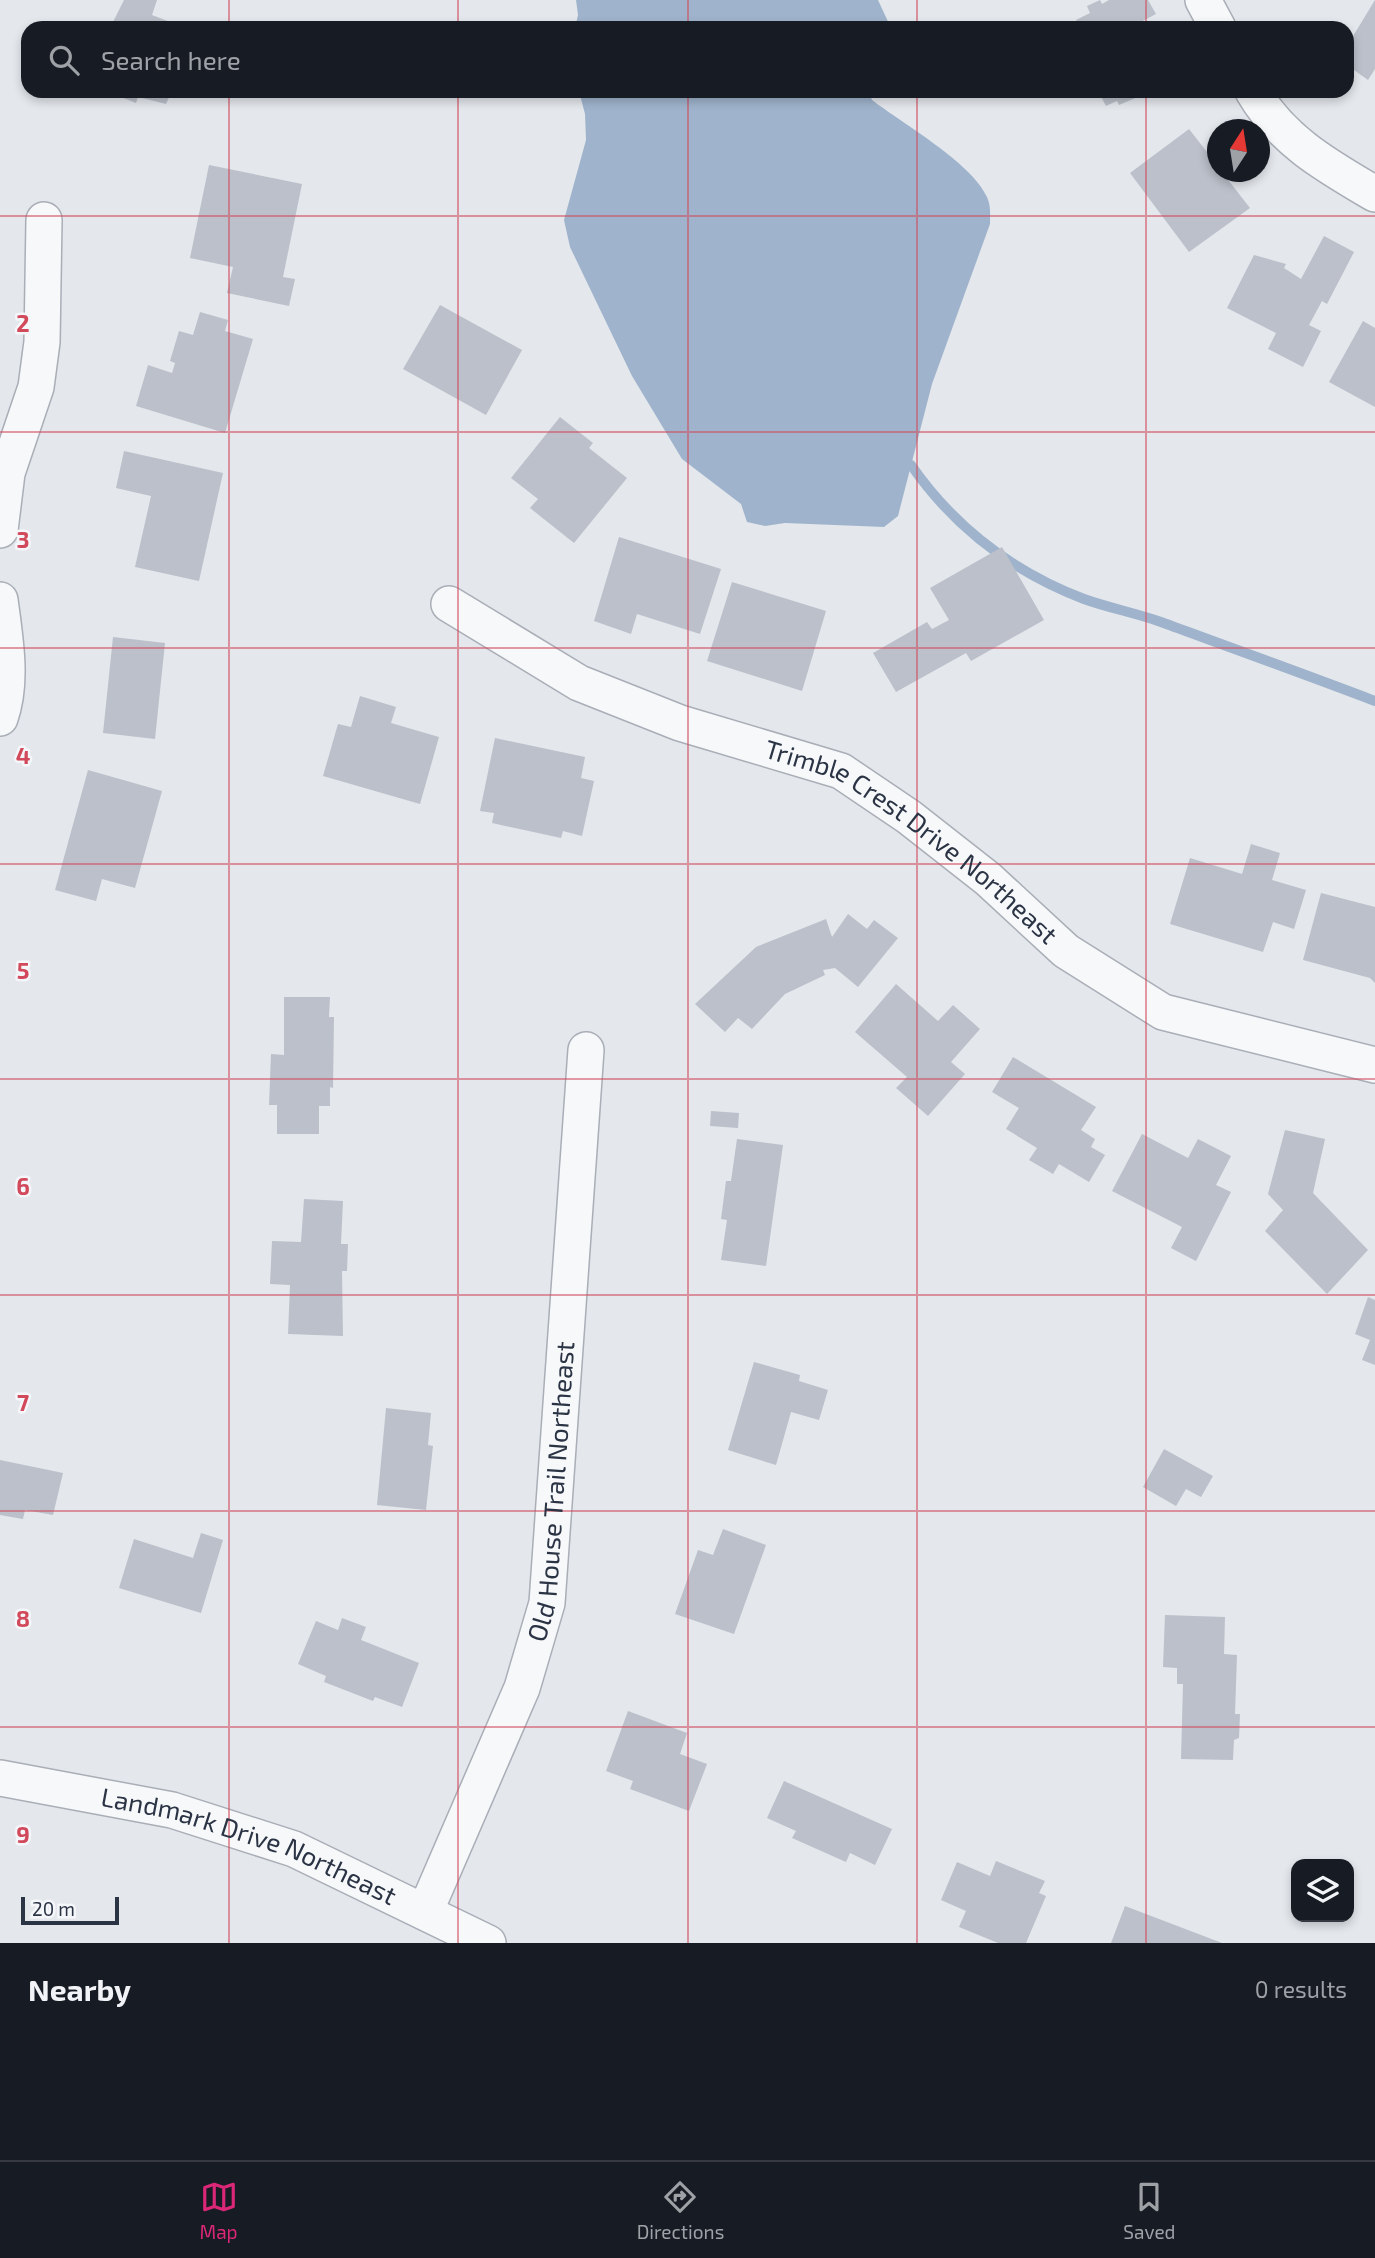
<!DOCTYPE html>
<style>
body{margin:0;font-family:"Exo 2",sans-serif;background:#242831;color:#f1f3f6}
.controls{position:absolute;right:21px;bottom:21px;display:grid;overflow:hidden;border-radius:14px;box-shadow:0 4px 10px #0003}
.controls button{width:63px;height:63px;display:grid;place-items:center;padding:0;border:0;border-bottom:2px solid #363941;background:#171b24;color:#f1f3f6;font:35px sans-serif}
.compass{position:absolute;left:1207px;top:119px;width:63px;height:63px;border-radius:50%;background:#171b24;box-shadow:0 4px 10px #0003;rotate:12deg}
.scale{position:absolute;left:21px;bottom:18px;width:98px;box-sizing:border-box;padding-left:7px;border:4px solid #2b3445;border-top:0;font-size:19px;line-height:24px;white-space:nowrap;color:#2b3445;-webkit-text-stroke:5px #f4f6f9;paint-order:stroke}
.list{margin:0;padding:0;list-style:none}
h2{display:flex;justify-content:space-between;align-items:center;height:91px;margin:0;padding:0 28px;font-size:30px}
h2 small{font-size:23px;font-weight:400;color:#9ea1a6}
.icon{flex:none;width:38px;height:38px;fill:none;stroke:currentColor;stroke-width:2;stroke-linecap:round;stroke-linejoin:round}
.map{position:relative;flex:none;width:1375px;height:1943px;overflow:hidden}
.search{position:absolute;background:#171b24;box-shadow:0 4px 10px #0003;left:21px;right:21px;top:21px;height:77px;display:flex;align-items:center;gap:18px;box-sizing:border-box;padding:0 24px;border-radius:21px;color:#9ea1a6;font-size:26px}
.sheet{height:217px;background:#171b24}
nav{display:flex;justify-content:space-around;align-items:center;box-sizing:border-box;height:98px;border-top:2px solid #363941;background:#171b24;font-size:19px;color:#9ea1a6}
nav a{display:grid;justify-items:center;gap:4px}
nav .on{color:#db2777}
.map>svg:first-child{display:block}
.water{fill:#9fb4cc}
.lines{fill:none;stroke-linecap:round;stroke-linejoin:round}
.stream{stroke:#9fb4cc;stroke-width:10}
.building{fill:#bbc0ca}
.minor-casing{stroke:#a9aeb7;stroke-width:38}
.minor{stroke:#f7f8fa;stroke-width:35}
.grid{fill:none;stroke:#d1495b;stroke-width:2;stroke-opacity:0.55}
.labels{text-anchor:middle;stroke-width:5;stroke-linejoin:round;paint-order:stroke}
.street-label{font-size:26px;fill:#2b3445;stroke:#f4f6f9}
.grid-label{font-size:23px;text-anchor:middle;font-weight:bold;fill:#d1495b;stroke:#f4f6f9;stroke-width:5;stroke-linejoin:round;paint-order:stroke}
</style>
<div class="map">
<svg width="1375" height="1943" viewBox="0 0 1375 1943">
<rect width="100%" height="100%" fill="#e4e7ec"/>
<path class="water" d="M576 0H878L891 28H575L578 15Z
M579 91H868L872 100C903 124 971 162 987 197 991 206 990 214 990 224L932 384 898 516 884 527 785 523 765 526 747 522 741 504 682 459 632 376 570 247 564 220 586 140 585 114Z"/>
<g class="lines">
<path class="stream" d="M911 465C955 528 1013 572 1084 599 1109 608 1136 613 1161 622 1232 648 1304 674 1375 701"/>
</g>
<path class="building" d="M124 0H157L152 15 186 28H110Z
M1100 0 1102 4 1109 0H1148L1156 14 1133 26 1135 28H1079L1076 20 1090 13 1087 6Z
M1375 0V69L1368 80 1347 65V46Z
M118 91H172L166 104 138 97 136 103 116 95Z
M1098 91H1152L1119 105 1117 101 1106 106Z
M1189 129 1218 166V172H1222L1250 208 1189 252 1130 173Z
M209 165 302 184 283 277 295 279 289 306 227 293 233 267 190 258Z
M1324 236 1354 252 1327 304 1322 301 1309 325 1321 331 1303 367 1268 349 1276 333 1227 308 1254 255 1286 264 1284 268 1301 279Z
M440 305 522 350 486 415 403 369Z
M200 312 228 320 225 331 253 339 225 433 136 406 148 365 172 373 175 363 170 361 179 331 193 335Z
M1363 321 1375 328V407L1329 382Z
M560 417 593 443 589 448 627 478 574 543 530 508 538 499 511 478Z
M124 451 223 473 199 581 135 567 151 496 116 488Z
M619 537 721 569 700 634 637 614 631 634 594 621Z
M1002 547 1044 620 971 661 966 653 896 692 873 653 927 622 932 629 949 620 930 588Z
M732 582 826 611 802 691 707 661Z
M113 637 165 643 155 739 103 733Z
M360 696 396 707 391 723 439 737 420 804 323 776 338 724 351 727Z
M495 738 585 757 581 778 594 781 582 836 563 831 561 838 492 823 494 813 480 811Z
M88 770 162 791 135 888 102 879 96 901 55 890Z
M1251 844 1280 853 1272 880 1306 890 1294 929 1273 922 1263 952 1170 924 1190 858 1242 874Z
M1321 893 1375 907V983L1370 978 1303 960Z
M848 914 867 929 874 920 898 938 858 987 835 968 823 970 825 975 785 994 752 1029 738 1018 725 1032 695 1004 756 947 826 919 832 937Z
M896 984 938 1021 953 1005 980 1029 951 1062 965 1074 928 1116 896 1088 907 1077 855 1032Z
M284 997H330L329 1017H334L333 1088 330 1087V1106H319V1134H277V1105H269L271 1054 284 1055Z
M1013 1057 1096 1107 1081 1130 1095 1139 1091 1147 1105 1155 1089 1182 1059 1164 1053 1174 1029 1160 1037 1148 1006 1129 1019 1108 992 1092Z
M711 1111 739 1113 738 1128 710 1126Z
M1285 1130 1325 1139 1313 1193 1368 1250 1327 1294 1265 1231 1283 1210 1268 1194Z
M1142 1134 1188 1158 1198 1139 1231 1156 1216 1185 1231 1192 1196 1261 1171 1248 1182 1227 1112 1191Z
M737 1139 783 1145 766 1266 721 1260 727 1220 721 1219 726 1181H731Z
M304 1199 343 1201 341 1244H348L347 1271H342L343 1336 288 1334 290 1285 270 1284 272 1241 301 1242Z
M1368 1297 1375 1300V1365L1362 1360 1370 1340 1355 1334Z
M754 1362 800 1375 799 1381 828 1390 819 1420 791 1412 776 1465 728 1450Z
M386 1408 431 1413 428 1445 433 1446 426 1510 377 1505Z
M1164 1449 1213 1476 1201 1497 1186 1489 1176 1506 1143 1487Z
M0 1460 63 1473 53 1515 25 1510 23 1519 0 1515Z
M723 1529 766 1545 734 1634 675 1614 698 1550 713 1555Z
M201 1533 223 1540 201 1613 119 1588 134 1539 193 1558Z
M1165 1615 1225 1617 1224 1654 1237 1655 1235 1714H1240L1239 1738 1234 1740 1233 1760 1181 1759 1183 1684H1177V1668L1163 1667Z
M342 1618 366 1627 361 1640 419 1663 402 1707 375 1697 373 1701 324 1682 326 1676 298 1664 316 1621 338 1630Z
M628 1711 687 1733 680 1754 707 1764 689 1811 630 1789 633 1781 606 1771Z
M784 1781 892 1829 875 1865 850 1853 846 1862 792 1838 796 1831 767 1818Z
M996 1861 1045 1881 1039 1893 1046 1896 1026 1943H998L959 1927 966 1911 941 1900 957 1862 990 1876Z
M1125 1906 1222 1943H1111Z"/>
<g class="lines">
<g class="minor-casing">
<g id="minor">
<path d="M1203 0 1218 28"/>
<path d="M1253 91C1281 140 1327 166 1375 194"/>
<path d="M0 530 7 473 36 387 42 342 44 220"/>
<path d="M0 600C5 638 13 682 0 718"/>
<path id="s1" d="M449 604 579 683 680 723 841 771 909 817 988 879 1066 951 1163 1012 1375 1065"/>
<path id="s2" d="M0 1778 172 1810 294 1849 488 1943"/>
<path id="s3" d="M425 1912 522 1688 547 1603 586 1050"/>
</g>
</g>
<use href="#minor" class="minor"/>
</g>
<path class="grid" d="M229 0V28M458 0V28M688 0V28M917 0V28M1146 0V28M229 91V1943M458 91V1943M688 91V1943M917 91V1943M1146 91V1943M0 216H1375M0 432H1375M0 648H1375M0 864H1375M0 1079H1375M0 1295H1375M0 1511H1375M0 1727H1375"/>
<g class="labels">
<g class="street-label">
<text dy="9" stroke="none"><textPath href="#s1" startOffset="525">Trimble Crest Drive Northeast</textPath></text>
<text dy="9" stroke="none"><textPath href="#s3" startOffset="444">Old House Trail Northeast</textPath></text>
<text dy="9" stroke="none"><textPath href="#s2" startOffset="259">Landmark Drive Northeast</textPath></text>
</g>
</g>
<g class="grid-label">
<text x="23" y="332">2</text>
<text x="23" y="548">3</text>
<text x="23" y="764">4</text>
<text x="23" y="979">5</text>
<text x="23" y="1195">6</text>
<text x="23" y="1411">7</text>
<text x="23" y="1627">8</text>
<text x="23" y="1843">9</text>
</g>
</svg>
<div class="controls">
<button><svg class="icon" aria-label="layers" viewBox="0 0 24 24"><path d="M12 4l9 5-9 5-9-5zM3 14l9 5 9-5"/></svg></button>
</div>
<svg class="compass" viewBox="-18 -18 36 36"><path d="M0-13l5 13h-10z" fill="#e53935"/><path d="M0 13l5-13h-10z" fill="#9ea1a6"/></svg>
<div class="scale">20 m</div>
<div class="search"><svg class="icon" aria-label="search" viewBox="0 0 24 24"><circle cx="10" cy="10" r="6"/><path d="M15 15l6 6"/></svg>Search here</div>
</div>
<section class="sheet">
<h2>Nearby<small>0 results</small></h2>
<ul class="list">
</ul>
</section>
<nav>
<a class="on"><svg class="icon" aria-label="map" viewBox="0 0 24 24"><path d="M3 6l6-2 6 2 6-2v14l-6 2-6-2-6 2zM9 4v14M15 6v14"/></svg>Map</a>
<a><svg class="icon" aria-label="directions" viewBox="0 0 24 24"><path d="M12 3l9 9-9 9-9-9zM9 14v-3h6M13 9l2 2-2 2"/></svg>Directions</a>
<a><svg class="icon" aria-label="saved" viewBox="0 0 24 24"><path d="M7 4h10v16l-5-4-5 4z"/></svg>Saved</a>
</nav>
